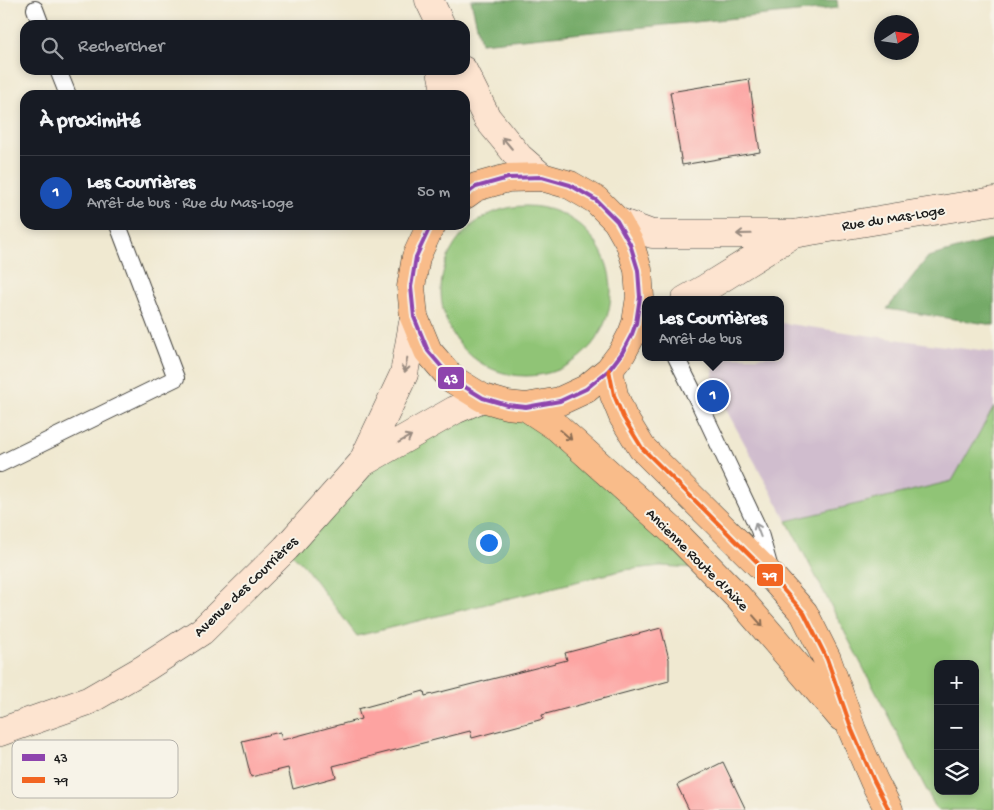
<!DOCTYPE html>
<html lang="fr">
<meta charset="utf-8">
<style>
body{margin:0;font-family:"Gochi Hand",sans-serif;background:#20242c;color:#f1f3f6}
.controls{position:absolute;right:15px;bottom:15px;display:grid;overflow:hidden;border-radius:10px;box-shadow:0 2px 8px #0003}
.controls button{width:45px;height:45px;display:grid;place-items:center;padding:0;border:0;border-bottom:1px solid #363941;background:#171b24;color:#f1f3f6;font:25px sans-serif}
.compass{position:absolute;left:874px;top:15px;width:45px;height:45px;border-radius:50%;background:#171b24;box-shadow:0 2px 8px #0003;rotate:78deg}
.you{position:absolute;left:488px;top:542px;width:18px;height:18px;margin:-12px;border:4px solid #fff;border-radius:50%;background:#1a73e8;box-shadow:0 0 0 8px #1a73e833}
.badge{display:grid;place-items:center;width:32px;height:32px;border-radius:50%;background:#b45309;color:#fff;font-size:16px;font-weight:700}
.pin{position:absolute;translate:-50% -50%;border:2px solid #fff;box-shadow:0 1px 5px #0006}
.popup{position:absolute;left:642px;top:296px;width:142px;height:65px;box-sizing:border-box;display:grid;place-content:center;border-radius:10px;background:#171b24;filter:drop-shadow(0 1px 4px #0005);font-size:16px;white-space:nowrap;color:#9ea1a6}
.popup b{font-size:19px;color:#f1f3f6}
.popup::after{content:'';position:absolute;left:50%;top:100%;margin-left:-10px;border:10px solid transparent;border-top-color:#171b24}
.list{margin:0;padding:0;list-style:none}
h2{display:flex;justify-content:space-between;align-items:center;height:65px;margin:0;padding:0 20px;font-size:21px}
h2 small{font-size:16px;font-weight:400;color:#9ea1a6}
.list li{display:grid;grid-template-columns:32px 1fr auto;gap:15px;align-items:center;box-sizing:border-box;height:75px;padding:0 20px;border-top:1px solid #363941}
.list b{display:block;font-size:19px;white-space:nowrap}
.list p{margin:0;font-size:16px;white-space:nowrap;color:#9ea1a6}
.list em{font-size:16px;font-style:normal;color:#9ea1a6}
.icon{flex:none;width:28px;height:28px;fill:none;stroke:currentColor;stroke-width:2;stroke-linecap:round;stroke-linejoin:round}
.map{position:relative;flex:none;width:994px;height:810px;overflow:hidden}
.search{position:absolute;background:#171b24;box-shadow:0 2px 8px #0003;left:20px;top:20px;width:450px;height:55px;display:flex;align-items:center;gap:12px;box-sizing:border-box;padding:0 18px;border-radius:15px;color:#9ea1a6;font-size:19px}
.panel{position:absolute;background:#171b24;box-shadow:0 2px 8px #0003;left:20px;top:90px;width:450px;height:140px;border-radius:15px}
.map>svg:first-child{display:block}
.industrial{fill:#d0bdce}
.green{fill:#90c476;stroke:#567049;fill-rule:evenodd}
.forest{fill:#74aa67;stroke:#486342}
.building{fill:#fda3a1}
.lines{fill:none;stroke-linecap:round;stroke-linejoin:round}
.service-casing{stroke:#3c3b37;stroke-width:18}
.secondary-casing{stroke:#3c3b37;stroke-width:29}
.primary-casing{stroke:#3c3b37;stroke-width:29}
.service{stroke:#fff;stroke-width:16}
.secondary{stroke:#fde4d0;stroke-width:28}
.primary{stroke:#f9bc8a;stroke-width:28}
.bus-1-casing{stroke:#f7f3e8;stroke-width:8}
.bus-2-casing{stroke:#f7f3e8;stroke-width:8}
.bus-1{stroke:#8e44ad;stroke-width:4}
.bus-2{stroke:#f26522;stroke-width:4}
.oneway{stroke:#988a7f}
.oneway2{stroke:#8a6c53}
.oneway3{stroke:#999}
.labels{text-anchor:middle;stroke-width:4;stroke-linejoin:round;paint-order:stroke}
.street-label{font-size:15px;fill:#1c1c1c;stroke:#f7f3e8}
.key{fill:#f7f3e8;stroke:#b5b2ab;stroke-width:1}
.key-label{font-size:14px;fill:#1c1c1c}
.line-badge{stroke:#f7f3e8;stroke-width:2}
.badge-label{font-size:14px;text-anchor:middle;font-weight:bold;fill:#fff}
</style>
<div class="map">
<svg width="994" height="810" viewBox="0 0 994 810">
<rect width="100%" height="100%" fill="#f7f3e8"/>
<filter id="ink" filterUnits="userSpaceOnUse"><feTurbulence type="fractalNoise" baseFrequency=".02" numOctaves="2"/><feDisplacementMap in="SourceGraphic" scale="10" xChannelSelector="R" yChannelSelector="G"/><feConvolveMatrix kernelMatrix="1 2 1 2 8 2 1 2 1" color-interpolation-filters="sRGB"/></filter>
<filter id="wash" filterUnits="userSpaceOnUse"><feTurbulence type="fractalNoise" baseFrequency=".0096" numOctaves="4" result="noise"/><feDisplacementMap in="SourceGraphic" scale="20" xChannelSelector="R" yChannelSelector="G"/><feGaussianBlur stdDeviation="1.12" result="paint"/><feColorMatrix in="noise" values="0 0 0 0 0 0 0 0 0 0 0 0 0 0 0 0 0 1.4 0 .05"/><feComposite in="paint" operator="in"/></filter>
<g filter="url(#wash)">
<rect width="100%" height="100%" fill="#f0e9d1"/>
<path class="industrial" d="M781 323 994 353V407L952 481 787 521 712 384 715 357H780Z"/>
<path class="green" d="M441 291a85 85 0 1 1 170 0a85 85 0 1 1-170 0Z
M526 407 711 569 661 566 624 570 357 636 305 567 286 548 362 463 455 410Z
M994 407V810H937L787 521 952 481ZM938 664H975V791H938Z"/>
<path class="forest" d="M471 0H837L838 8 481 43Z
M994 239V325L887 309 928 257Z"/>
<g id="blocks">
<path class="building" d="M749 79 760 152 682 165 670 92Z
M661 628 669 659V681L542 715 543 719 472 738 470 731 333 766 336 777 293 789 288 768 251 777 242 741 280 732 282 740 361 719 358 709 424 691 425 696 567 660 565 653Z
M723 762 746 810H689L677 785Z"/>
</g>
</g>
<g filter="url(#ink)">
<use href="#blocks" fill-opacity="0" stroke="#3c3b37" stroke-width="1"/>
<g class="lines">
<g class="service-casing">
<path id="service" d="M35 9 41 25
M58 70 68 95
M676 357 700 405 759 530 771 572
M0 464 176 378 118 225"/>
</g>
<g class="secondary-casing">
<path id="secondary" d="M429 0 441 25
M441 70 446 95
M463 70 487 118 519 157 542 177
M617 221 652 234H793L994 201
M685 300 706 288 793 234
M362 463 455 410 483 398
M0 732 88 701 145 668 202 631 286 548 362 463 404 374 414 317"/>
</g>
<g class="primary-casing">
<path id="primary" d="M432 225 429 229 416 257 411 287 414 317 428 351 452 379 483 398 507 405 526 407 560 401 586 389 609 370 622 353 632 334 636 323 640 297 638 270 630 244 617 221 596 200 570 185 542 177 508 178 476 187 465 195
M609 370 614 395 623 417 642 448 772 577 804 613 827 659 852 730 874 781 889 810
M526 407 558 428 675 533 738 597 841 717"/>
</g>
<use href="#service" class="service"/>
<use href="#secondary" class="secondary"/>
<use href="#primary" class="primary"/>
<g class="bus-1-casing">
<path id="bus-1" d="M432 225 429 229 416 257 411 287 414 317 428 351 452 379 483 398 507 405 526 407 560 401 586 389 609 370 622 353 632 334 636 323 640 297 638 270 630 244 617 221 596 200 570 185 542 177 508 178 476 187 465 195"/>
</g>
<g class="bus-2-casing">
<path id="bus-2" d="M609 370 614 395 623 417 642 448 772 577 804 613 827 659 852 730 874 781 889 810"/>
</g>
<use href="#bus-1" class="bus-1"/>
<use href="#bus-2" class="bus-2"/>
</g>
<defs><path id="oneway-shaft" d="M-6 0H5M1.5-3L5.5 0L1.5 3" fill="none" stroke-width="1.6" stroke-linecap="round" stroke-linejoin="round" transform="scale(1.25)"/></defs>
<g class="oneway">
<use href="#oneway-shaft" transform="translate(507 143) rotate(-130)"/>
<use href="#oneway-shaft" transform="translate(744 234) rotate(179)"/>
<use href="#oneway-shaft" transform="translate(406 365) rotate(100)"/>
<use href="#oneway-shaft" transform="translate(405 439) rotate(-29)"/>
</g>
<g class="oneway2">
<use href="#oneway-shaft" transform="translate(566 435) rotate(41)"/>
<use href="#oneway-shaft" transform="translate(758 621) rotate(49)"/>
</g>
<use class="oneway3" href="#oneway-shaft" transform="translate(758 530) rotate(-111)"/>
</g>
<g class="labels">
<g class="street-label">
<text transform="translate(893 217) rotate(-9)" y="5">Rue du Mas-Loge</text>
<text transform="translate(698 559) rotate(45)" y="5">Ancienne Route d'Aixe</text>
<text transform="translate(245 586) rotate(-44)" y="5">Avenue des Courrières</text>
</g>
</g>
<rect x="12" y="740" width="166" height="58" rx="8" class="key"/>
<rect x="22" y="754" width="23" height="7" fill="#8e44ad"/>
<rect x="22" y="777" width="23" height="6" fill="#f26522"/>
<g class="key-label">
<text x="54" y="762">43</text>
<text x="54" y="785">79</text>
</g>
<g class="line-badge">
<rect x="437" y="366" width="28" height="24" rx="5" fill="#8e44ad"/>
<rect x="756" y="563" width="28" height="24" rx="5" fill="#f26522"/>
</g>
<g class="badge-label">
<text x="451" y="383">43</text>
<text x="770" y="580">79</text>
</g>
</svg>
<div class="controls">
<button>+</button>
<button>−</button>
<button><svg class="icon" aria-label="layers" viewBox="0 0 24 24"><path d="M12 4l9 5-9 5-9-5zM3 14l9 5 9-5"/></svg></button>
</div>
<svg class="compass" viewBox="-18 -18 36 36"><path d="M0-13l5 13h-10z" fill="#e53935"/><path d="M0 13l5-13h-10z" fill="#9ea1a6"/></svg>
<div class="you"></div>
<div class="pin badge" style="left:713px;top:396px;background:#1a4fb4">1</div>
<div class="popup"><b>Les Courrières</b>Arrêt de bus</div>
<div class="search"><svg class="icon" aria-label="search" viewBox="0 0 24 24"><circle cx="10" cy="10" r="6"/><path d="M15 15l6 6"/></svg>Rechercher</div>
<section class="panel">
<h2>À proximité<small></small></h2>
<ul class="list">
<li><span class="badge" style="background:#1a4fb4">1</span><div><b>Les Courrières</b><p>Arrêt de bus · Rue du Mas-Loge</p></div><em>50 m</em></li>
</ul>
</section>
</div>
